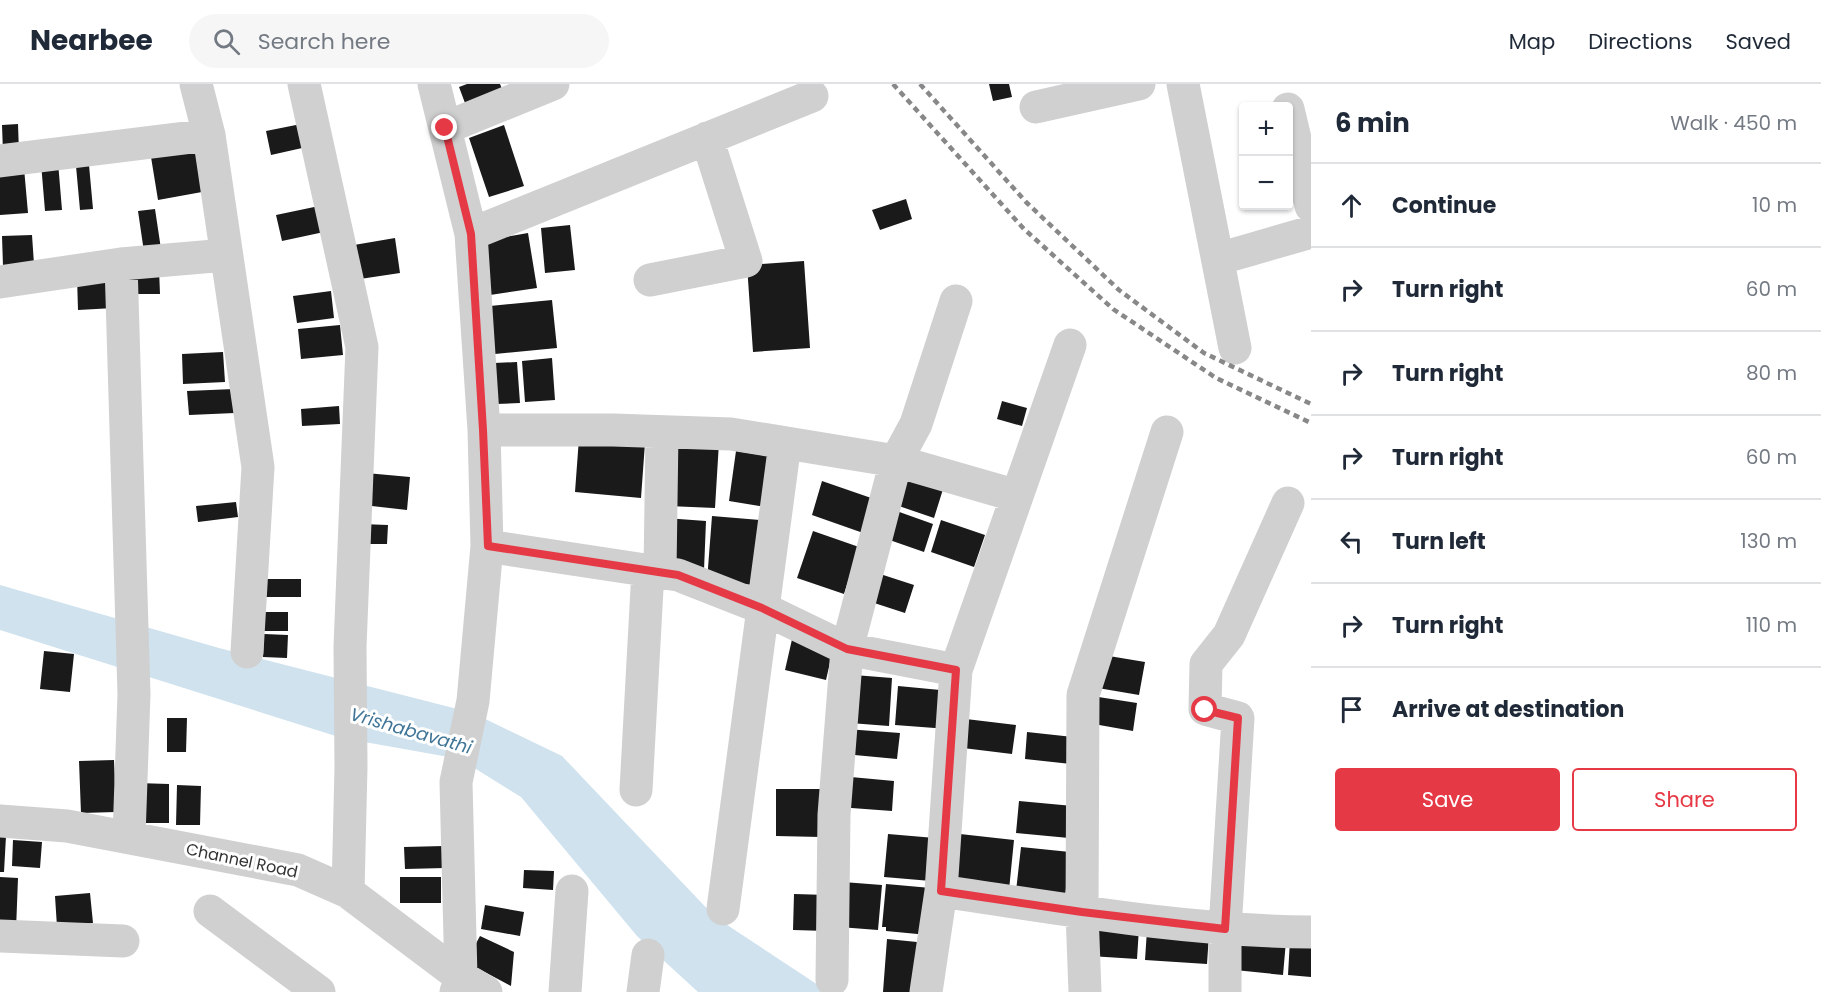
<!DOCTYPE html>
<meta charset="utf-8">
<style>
body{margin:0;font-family:Poppins,sans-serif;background:#f6f6f7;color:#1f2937}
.controls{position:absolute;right:18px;top:18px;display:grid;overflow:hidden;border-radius:6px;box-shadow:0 2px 4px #0004}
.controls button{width:54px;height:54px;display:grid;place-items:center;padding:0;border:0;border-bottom:2px solid #e0e1e3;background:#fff;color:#1f2937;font:30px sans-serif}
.stop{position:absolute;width:18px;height:18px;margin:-14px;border:4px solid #e63946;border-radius:50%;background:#fff}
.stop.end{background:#e63946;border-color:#fff;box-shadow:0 2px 6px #0008}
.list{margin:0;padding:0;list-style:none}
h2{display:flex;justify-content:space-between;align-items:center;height:78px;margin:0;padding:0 24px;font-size:26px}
h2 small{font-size:20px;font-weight:400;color:#747a83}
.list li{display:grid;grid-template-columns:39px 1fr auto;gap:18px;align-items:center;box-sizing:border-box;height:84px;padding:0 24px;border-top:2px solid #e0e1e3}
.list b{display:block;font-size:22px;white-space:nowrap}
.list em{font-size:20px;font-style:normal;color:#747a83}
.actions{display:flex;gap:12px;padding:18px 24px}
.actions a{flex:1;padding:14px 0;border:2px solid #e63946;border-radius:6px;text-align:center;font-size:21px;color:#e63946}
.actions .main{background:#e63946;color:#fff}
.icon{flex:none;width:33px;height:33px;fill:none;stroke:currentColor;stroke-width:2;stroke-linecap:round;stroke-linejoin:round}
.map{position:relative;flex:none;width:1311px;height:908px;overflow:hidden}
header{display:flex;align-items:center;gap:36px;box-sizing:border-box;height:84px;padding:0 30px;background:#fff;border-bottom:2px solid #e0e1e3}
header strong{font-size:28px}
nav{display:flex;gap:33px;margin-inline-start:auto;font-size:21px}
.search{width:420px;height:54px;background:#f6f6f7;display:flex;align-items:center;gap:15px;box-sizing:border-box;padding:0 21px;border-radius:33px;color:#747a83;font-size:22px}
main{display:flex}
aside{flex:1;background:#fff}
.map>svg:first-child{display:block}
.water{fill:#cfe2ee}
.building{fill:#1a1a1a}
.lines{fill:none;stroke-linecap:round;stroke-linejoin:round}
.minor{stroke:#d0d0d0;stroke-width:33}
.rail{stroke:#888;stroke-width:4.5;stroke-dasharray:6 4.5;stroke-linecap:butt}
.route{stroke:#e63946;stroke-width:8}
.labels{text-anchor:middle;stroke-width:6;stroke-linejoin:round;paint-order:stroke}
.street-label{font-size:16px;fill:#333;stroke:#fff}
.water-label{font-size:18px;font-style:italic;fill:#3f7597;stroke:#fff}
</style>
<header>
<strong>Nearbee</strong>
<div class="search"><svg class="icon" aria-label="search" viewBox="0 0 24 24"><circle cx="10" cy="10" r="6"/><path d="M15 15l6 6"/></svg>Search here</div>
<nav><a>Map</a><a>Directions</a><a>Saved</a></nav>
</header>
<main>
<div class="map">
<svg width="1311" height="908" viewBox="0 0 1311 908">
<rect width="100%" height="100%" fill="#fff"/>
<path class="water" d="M0 501 219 564 473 629 562 672 715 833 818 901 842 908H698L637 852 521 713 460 675 342 654 0 546Z"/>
<path class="building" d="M467 0H500L505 12 468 27 459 3Z
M989 0H1009L1012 13 993 17Z
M306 39 311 62 271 71 266 47Z
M18 40 19 69H3L2 41Z
M504 41 524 102 489 113 469 54Z
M195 66 202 108 158 116 151 73Z
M58 78 62 126 45 127 41 79Z
M89 81 93 125 80 126 76 82Z
M24 84 28 129 0 131V85Z
M906 115 912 135 880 146 872 126Z
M319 122 324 148 282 157 276 131Z
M155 125 161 165 144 168 138 127Z
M570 141 575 186 545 189 541 144Z
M528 149 537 204 490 211 482 157Z
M32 151 34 180 3 182 2 152Z
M395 154 400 189 360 195 354 161Z
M804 177 810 264 753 268 747 181Z
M128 185H159L160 210H129Z
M113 191 114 224 78 226 77 193Z
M331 207 334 234 297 239 293 212Z
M552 216 557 264 495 270 490 222Z
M340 241 343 271 301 275 298 245Z
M223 268 225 298 183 300 182 270Z
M552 274 555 316 525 318 522 277Z
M517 278 520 319 496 320 494 279Z
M234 305 235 329 189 331 187 307Z
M1002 317 1027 324 1022 342 997 335Z
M339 322 340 340 302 342 301 325Z
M579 354 645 359 641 414 575 408Z
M671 355 719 358 715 424 668 422Z
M736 367 773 373 766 423 729 417Z
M366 389 410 393 407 426 363 421Z
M903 389 944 402 934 434 893 420Z
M822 397 877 416 866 450 812 431Z
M236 418 238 433 198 438 196 422Z
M891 425 933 440 924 468 881 453Z
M712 432 760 436 755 501 707 497Z
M665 434 706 437 704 486 663 484Z
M941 436 985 451 974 483 931 468Z
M361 440 388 441 387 460H361Z
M813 447 859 463 844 510 797 494Z
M874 488 914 501 905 529 865 516Z
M262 495H301V513H261Z
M264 528H288V547H264Z
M264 550 288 551 287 574 263 573Z
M793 551 834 561 826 596 785 586Z
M44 567 74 570 70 608 40 605Z
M1097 570 1145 578 1139 611 1092 603Z
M854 591 892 594 889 642 850 639Z
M898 602 951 607 948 645 895 641Z
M1092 612 1137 619 1133 647 1088 639Z
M167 634H187L186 668H167Z
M966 635 1016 641 1012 670 963 664Z
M846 645 900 649 897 675 844 670Z
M1027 648 1073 653 1071 680 1025 675Z
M114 676 116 728 81 729 79 677Z
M840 692 894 697 892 727 838 723Z
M137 699 169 700V739H136Z
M177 701 201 702 200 741H176Z
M776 705H821V753L776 752Z
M1019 717 1073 722 1069 754 1016 749Z
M888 750 935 754 931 797 884 793Z
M960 750 1014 756 1009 806 954 800Z
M0 752H6L4 788H0Z
M13 756 42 758 40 784 12 782Z
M444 762 445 784 405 785 404 763Z
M1021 763 1070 768 1065 813 1016 807Z
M524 786 554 787 553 806 523 804Z
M0 793 18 794 16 846 0 845Z
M400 793H441V819H400Z
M843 798 882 801 878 846 839 843Z
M886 800 931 804 928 851 886 847V843H882Z
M90 809 93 839 57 843 55 812Z
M794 810 828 811 827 847 793 846Z
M485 821 524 828 520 852 481 845Z
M1092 841 1139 844 1137 875 1090 872Z
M1147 846 1209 850 1207 880 1145 876Z
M480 852 514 868 511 902 466 878Z
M1238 853 1286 857 1283 891 1235 886Z
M887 855 927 859 923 908H883Z
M1290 856 1311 858V893L1288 891Z"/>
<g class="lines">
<path class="minor" d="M196 0 209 51 258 383 247 568
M304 0 362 263 350 563 351 683 348 808
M434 0 471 150 484 346 487 462 473 617 456 698 461 893 456 908
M1183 0 1235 264
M1036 23 1139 0
M1288 25 1311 122
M445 44 553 0
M0 77 209 51
M471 150 812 12
M1218 175 1311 148
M121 180 134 610 129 753
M650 196 746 177 707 54
M0 198 121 180 226 171
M484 346H613L731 350 896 377 916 340 956 217
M487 462 678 491 762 524 847 565 956 586
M660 488 662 348
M636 706 648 486
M0 737 67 742 298 786 348 808 461 893 486 908
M941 807C1063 825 1187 847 1311 848
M723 825 785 359
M210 827 319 908
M0 852 123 857
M832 896 834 731 847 565 896 377 1017 412
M565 908 572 807
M643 908 648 871
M926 908 941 807 956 586 1070 261
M1085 908 1082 828 1083 611 1167 348
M1225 908V845L1238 634 1205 625 1206 580 1229 551 1288 419"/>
<path class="rail" d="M893 0 1024 145 1113 225 1216 294 1311 339
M920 0 1026 118 1119 206 1204 269 1311 320"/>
</g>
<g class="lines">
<path class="route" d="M445 44 471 150 483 346 488 462 678 491 762 524 847 565 956 586 941 807 1082 828 1225 845 1238 634 1205 626"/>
</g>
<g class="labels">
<g class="street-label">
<text transform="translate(242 776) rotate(12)" y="6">Channel Road</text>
</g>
<g class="water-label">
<text transform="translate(411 647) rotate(16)" y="6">Vrishabavathi</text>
</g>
</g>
</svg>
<div class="controls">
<button>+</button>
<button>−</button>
</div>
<div class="stop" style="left:1205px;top:626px"></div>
<div class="stop end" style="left:445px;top:44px"></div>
</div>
<aside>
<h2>6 min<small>Walk · 450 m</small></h2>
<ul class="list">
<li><svg class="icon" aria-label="ahead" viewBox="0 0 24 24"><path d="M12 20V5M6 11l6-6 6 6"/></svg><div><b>Continue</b></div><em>10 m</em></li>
<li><svg class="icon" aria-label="right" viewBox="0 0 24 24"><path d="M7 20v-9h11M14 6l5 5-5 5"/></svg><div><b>Turn right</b></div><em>60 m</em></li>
<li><svg class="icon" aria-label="right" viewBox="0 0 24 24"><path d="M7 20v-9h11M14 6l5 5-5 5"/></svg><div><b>Turn right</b></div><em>80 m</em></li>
<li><svg class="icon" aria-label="right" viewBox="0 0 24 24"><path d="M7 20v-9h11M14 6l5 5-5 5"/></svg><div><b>Turn right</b></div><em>60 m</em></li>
<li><svg class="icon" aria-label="left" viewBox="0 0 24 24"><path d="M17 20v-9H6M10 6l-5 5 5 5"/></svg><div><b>Turn left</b></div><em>130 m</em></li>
<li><svg class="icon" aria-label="right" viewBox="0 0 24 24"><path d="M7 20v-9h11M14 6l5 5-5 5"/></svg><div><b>Turn right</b></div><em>110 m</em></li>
<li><svg class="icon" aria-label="arrive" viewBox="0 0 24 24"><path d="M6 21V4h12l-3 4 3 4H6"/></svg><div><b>Arrive at destination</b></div></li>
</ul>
<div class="actions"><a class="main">Save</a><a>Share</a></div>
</aside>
</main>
